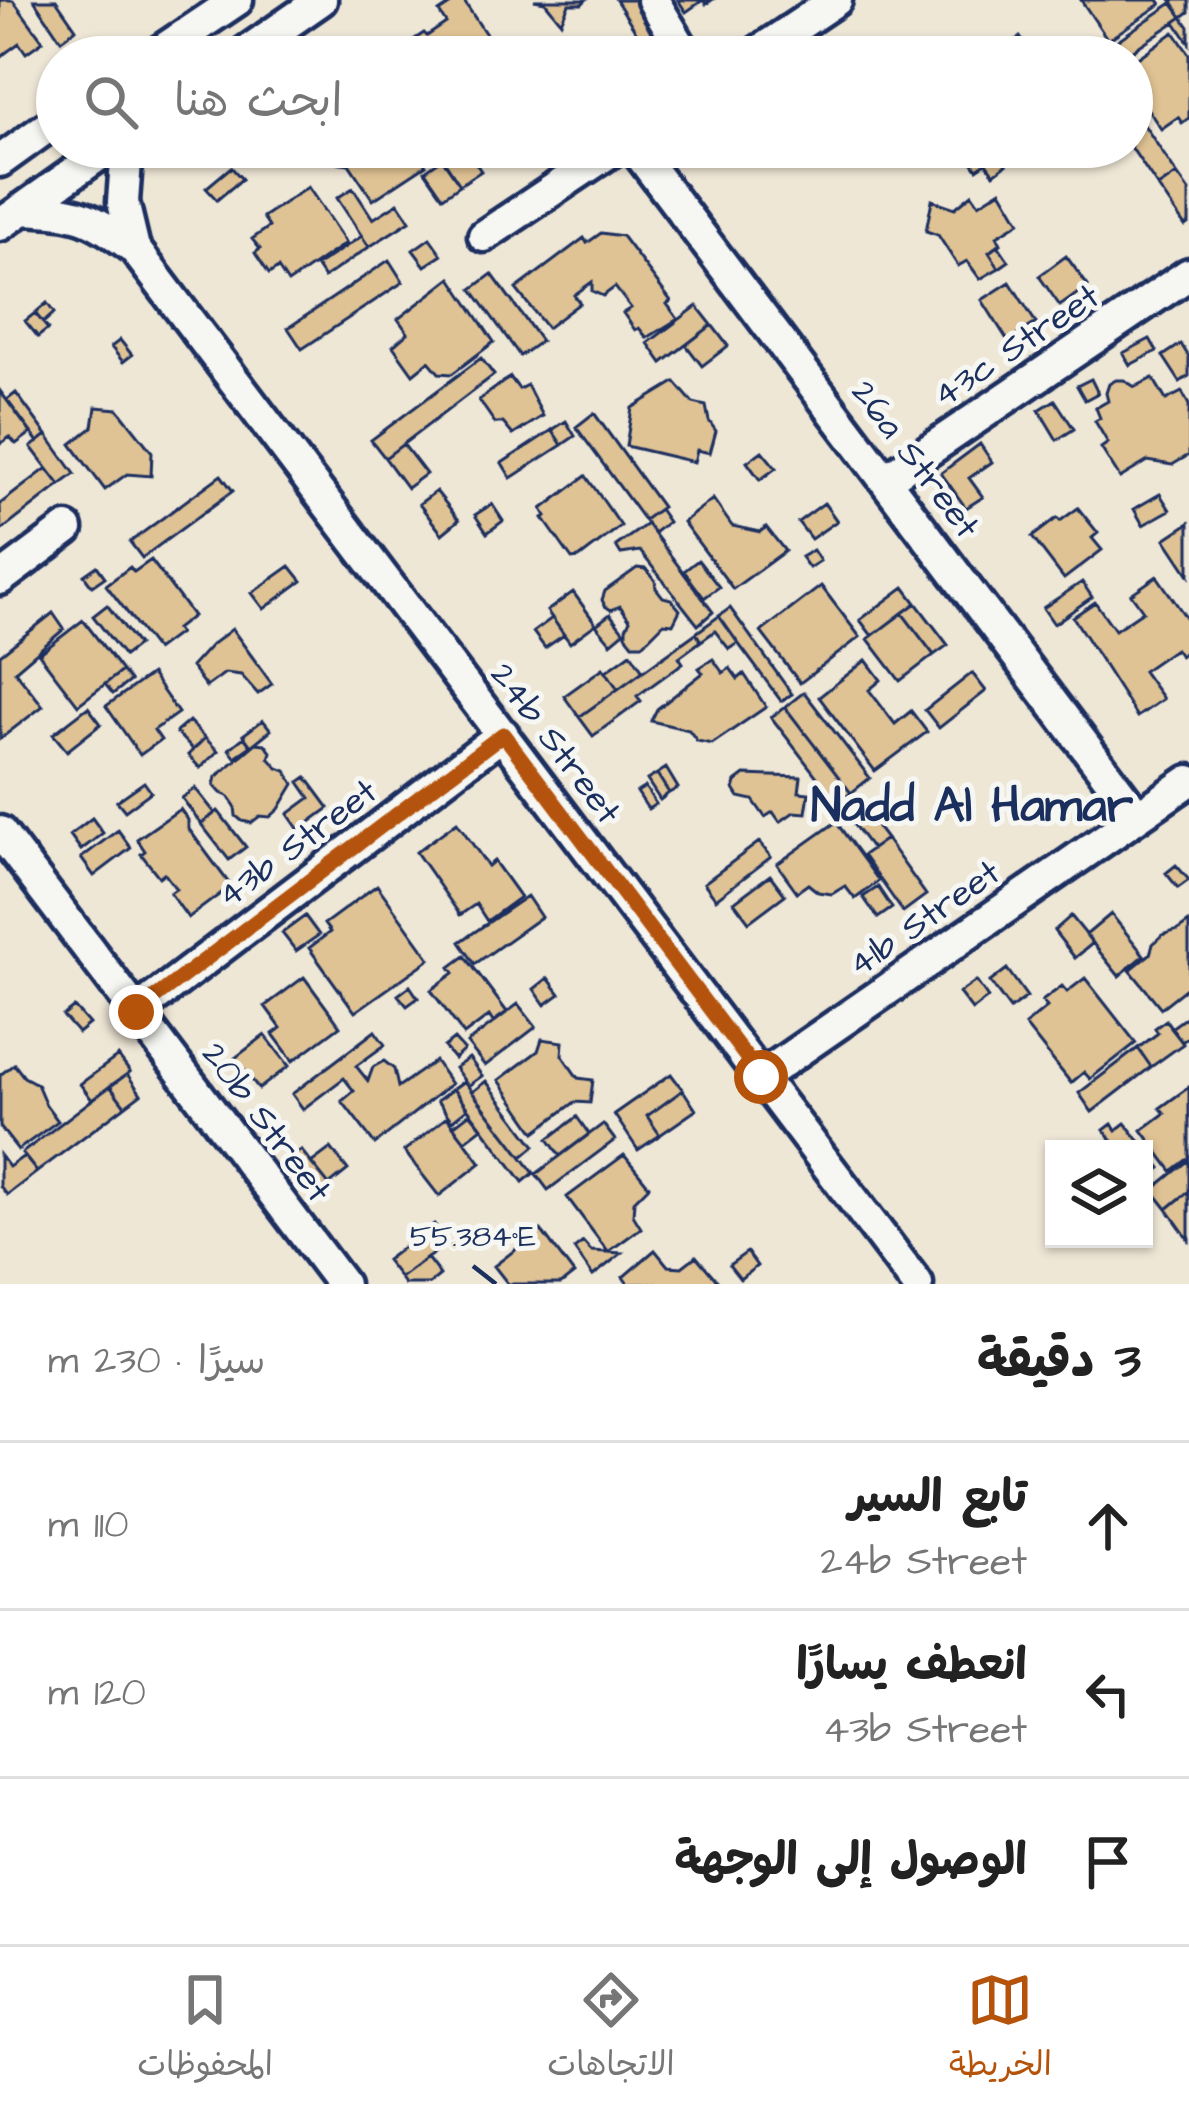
<!DOCTYPE html>
<html lang="ar">
<meta charset="utf-8">
<style>
body{margin:0;font-family:"Architects Daughter","Playpen Sans Arabic",sans-serif;background:#f2f2f2;color:#222;direction:rtl}
.controls{position:absolute;right:36px;bottom:36px;display:grid;overflow:hidden;border-radius:0px;box-shadow:0 3px 9px #0004}
.controls button{width:108px;height:108px;display:grid;place-items:center;padding:0;border:0;border-bottom:3px solid #e0e0e0;background:#fff;color:#222;font:60px sans-serif}
.stop{position:absolute;width:36px;height:36px;margin:-27px;border:9px solid #b45309;border-radius:50%;background:#fff}
.stop.end{background:#b45309;border-color:#fff;box-shadow:0 3px 12px #0008}
.list{margin:0;padding:0;list-style:none}
h2{display:flex;justify-content:space-between;align-items:center;height:156px;margin:0;padding:0 48px;font-size:51px}
h2 small{font-size:39px;font-weight:400;color:#767676}
.list li{display:grid;grid-template-columns:78px 1fr auto;gap:36px;align-items:center;box-sizing:border-box;height:168px;padding:0 48px;border-top:3px solid #e0e0e0}
.list b{display:block;font-size:45px;white-space:nowrap}
.list p{margin:0;font-size:39px;white-space:nowrap;color:#767676}
.list em{font-size:39px;font-style:normal;color:#767676}
.icon{flex:none;width:66px;height:66px;fill:none;stroke:currentColor;stroke-width:2;stroke-linecap:round;stroke-linejoin:round}
.map{position:relative;flex:none;width:1189px;height:1284px;overflow:hidden;direction:ltr}
.search{position:absolute;background:#fff;box-shadow:0 3px 9px #0004;left:36px;right:36px;top:36px;height:132px;display:flex;align-items:center;gap:30px;box-sizing:border-box;padding:0 42px;border-radius:66px;color:#767676;font-size:45px}
.sheet{height:660px;background:#fff}
nav{display:flex;justify-content:space-around;align-items:center;box-sizing:border-box;height:168px;border-top:3px solid #e0e0e0;background:#fff;font-size:33px;color:#767676}
nav a{display:grid;justify-items:center;gap:6px}
nav .on{color:#b45309}
.map>svg:first-child{display:block}
.building{fill:#e0c394;stroke:#1b2f5e;stroke-width:3}
.lines{fill:none;stroke-linecap:round;stroke-linejoin:round}
.minor-casing{stroke:#1b2f5e;stroke-width:39}
.minor{stroke:#f6f6f2;stroke-width:30}
.route{stroke:#b45309;stroke-width:15}
.ticks{fill:none;stroke:#1b2f5e;stroke-width:4.5}
.labels{text-anchor:middle;stroke-width:10;stroke-linejoin:round;paint-order:stroke}
.street-label{font-size:36px;fill:#1b2f5e;stroke:#f6f6f2}
.district-label{font-size:48px;font-weight:bold;fill:#1b2f5e;stroke:#f6f6f2}
.ticks-label{font-size:30px;text-anchor:middle;fill:#1b2f5e;stroke:#f6f6f2;stroke-width:10;stroke-linejoin:round;paint-order:stroke}
</style>
<div class="map">
<svg width="1189" height="1284" viewBox="0 0 1189 1284">
<rect width="100%" height="100%" fill="#efe7d6"/>
<filter id="ink" filterUnits="userSpaceOnUse"><feTurbulence type="fractalNoise" baseFrequency=".00833" numOctaves="2"/><feDisplacementMap in="SourceGraphic" scale="24" xChannelSelector="R" yChannelSelector="G"/><feConvolveMatrix kernelMatrix="1 2 1 2 8 2 1 2 1" color-interpolation-filters="sRGB"/></filter>
<g filter="url(#ink)">
<path class="building" d="M0 0H13L43 41 26 53 19 43 0 57Z
M34 0H56L76 29 61 40Z
M457 0H463L501 57H423L412 41 424 33 427 36 446 23 439 12Z
M534 0H586L582 4H569L561 22 545 2Z
M616 0H639L673 44 652 57Z
M678 0H712L706 4 703 0 686 12Z
M1081 0H1158L1161 4 1108 40Z
M1171 0H1189V12L1182 17Z
M1172 3 1182 17 1175 22 1123 57H1093Z
M1182 17 1189 27V43L1175 22Z
M1174 32 1189 54V118L1182 123 1178 117 1161 129 1132 86V62Z
M1020 37 1034 57H991Z
M1132 107 1177 174 1158 187 1131 147Z
M338 147H414L426 165 373 200 349 164 335 162Z
M435 147H465L481 171 460 185Z
M994 147 1006 165 994 174 986 163 977 169 972 162Z
M442 159 460 185 443 197 425 171Z
M231 167 242 179 217 200 206 188Z
M1177 174 1189 191V223L1185 226 1158 187Z
M308 187 346 243 288 283 278 268 269 274 255 253 260 249 252 239 269 227 263 217Z
M353 188 373 219 398 203 410 221 369 247 337 198Z
M1001 190 1020 222 997 236 1001 244 989 252 999 268 980 279 967 261 958 266 938 235 926 231 932 200 955 208 972 194 979 204Z
M601 233 622 236 671 301 667 304 678 319 647 338 639 328 635 330 623 313 631 308 615 287 603 296 592 291V282L574 295 580 303 547 328 516 289 584 238 587 243Z
M362 236 369 247 324 278 316 266Z
M430 238 442 255 425 266 413 250Z
M998 245 1009 261 999 268 989 252Z
M1066 256 1088 286 1060 306 1039 276Z
M389 260 403 282 302 349 288 328Z
M492 274 541 341 520 356 472 289Z
M451 278 494 342 452 374 439 373 429 361 413 374 393 346 408 333 398 319Z
M1010 282 1036 323 1008 341 982 300Z
M47 303 54 313 43 323 35 313Z
M697 306 712 325 662 363 648 343Z
M35 313 48 329 38 337 25 321Z
M712 325 728 346 702 366 686 345Z
M1150 339 1157 351 1130 365 1123 353Z
M120 340 132 355 123 362 111 347Z
M1181 344 1189 357V376L1180 382 1163 356Z
M481 358 494 375 385 458 371 440Z
M510 377 519 389 527 385 543 416 513 435 503 423H495L479 400Z
M1153 378 1166 400 1182 392 1189 405V455L1172 465 1148 461 1120 478 1101 448 1108 443 1095 421 1100 418 1096 408 1108 401 1106 393 1109 384 1116 380H1124L1135 387Z
M1091 379 1098 393 1085 400 1077 386Z
M675 382 693 403 706 406 709 421 716 431 710 453 697 450 694 462 626 446 632 408Z
M0 391 31 433 16 444 10 437 0 444Z
M16 393 47 435 38 442 7 400Z
M1055 400 1074 429 1057 440 1039 410Z
M96 407 118 409 152 452 151 476 127 474 105 490 71 444 93 427Z
M594 413 662 507 644 520 576 427Z
M566 421 575 436 562 445 552 430Z
M552 430 562 445 511 478 502 463Z
M47 435 75 474 60 485 31 447Z
M403 444 426 474 407 488 385 458Z
M980 444 992 462 969 478 983 497 966 508 941 473Z
M762 451 776 468 760 480 747 462Z
M47 468 60 485 1 531 0 504Z
M221 475 233 491 142 558 130 542Z
M586 476 621 526 579 558 572 559 543 518 546 516 542 509Z
M436 491 459 520 442 534 419 504Z
M1160 494 1170 510 1143 525 1134 509Z
M713 499 732 526 760 532 766 527 785 551 733 589 683 522Z
M824 503 837 521 811 539 798 522Z
M492 504 503 521 487 533 475 515Z
M1078 508 1098 533 1092 538 1102 550 1064 579 1032 537 1057 518 1060 521Z
M659 509 668 522 654 533 644 520Z
M1189 523V575L1165 539Z
M647 524 713 612 698 625 640 551 621 554 616 546Z
M813 550 820 561 809 568 801 557Z
M151 560 193 616 176 629 179 633 156 650 106 585 130 567 134 572Z
M698 560 719 587 704 598 684 571Z
M97 566 105 577 92 586 84 575Z
M290 566 302 581 264 609 252 593Z
M637 568 646 569 655 580 656 588 663 597 671 599 680 610 673 624 664 623 643 644H633L626 635V628L630 620 620 606 611 610 605 606 602 600 605 591Z
M1157 576 1189 622V649L1180 656 1175 649 1143 671 1163 699 1137 717 1073 617 1095 602 1115 630 1143 611 1131 594Z
M1082 582 1092 597 1054 624 1043 608Z
M821 586 860 637 800 683 761 632Z
M904 587 916 603 872 636 860 620Z
M573 592 596 624 570 643 547 611Z
M916 603 948 645 934 655 902 613Z
M107 605 138 645 124 656 93 616Z
M730 608 792 694 781 701 738 643 719 616Z
M53 613 64 629 15 671 43 706 0 739V655Z
M902 613 934 655 900 681 868 639Z
M610 614 624 632 611 643 596 625Z
M719 616 738 643 729 649 715 631 701 641 696 633Z
M552 618 564 635 545 648 533 632Z
M83 620 122 671 78 705 39 654Z
M232 629 272 684 258 694 241 675 225 673 206 687 191 667 211 645Z
M696 633 701 641 679 657 683 663 637 696 641 701 593 736 579 717Z
M631 653 643 671 618 689 606 671Z
M713 659 723 673 730 668 738 679 744 674 766 707 712 744 697 741 689 730 651 721 657 709 703 673 699 668Z
M866 660 881 680 869 690 895 724 911 711 927 732 875 771 819 697Z
M603 668 618 689 579 717 564 696Z
M122 671 130 681 113 694 105 684Z
M972 673 986 691 939 728 925 710Z
M151 674 178 713 154 730 161 740 140 755 106 706Z
M804 692 870 778 851 793 785 707Z
M88 707 101 724 67 751 53 734Z
M785 707 851 793 837 803 771 717Z
M263 720 271 730 251 746 243 735Z
M189 721 205 738 193 750 176 732Z
M244 737 251 746 235 757 229 749Z
M205 738 218 751 200 768 188 755Z
M256 743 265 744 271 752 269 758 278 768 286 771 294 784 279 809 270 817 260 816 251 823 242 821 236 816 235 806 228 796 221 793 214 785 216 777Z
M666 768 678 788 669 793 657 774Z
M657 774 669 793 660 800 647 780Z
M745 775 801 777 799 792 809 793 806 813 794 812 780 822 773 812 765 817 753 800 739 797 734 789 736 782Z
M306 777 329 808 299 830 288 814 310 798 299 782Z
M144 782 151 792 125 811 117 801Z
M645 787 656 804 648 809 637 792Z
M195 788 215 813 201 824 182 798Z
M851 793 886 839 872 849 837 803Z
M180 809 188 820V828L231 886 188 918 170 893 176 889 164 873 159 877 141 854 145 851 137 839Z
M218 811 246 847 229 860 201 824Z
M92 818 103 833 81 850 70 835Z
M457 822 488 866 494 861 520 897 487 921 476 904 460 915 416 852Z
M836 822 879 881 855 899 845 886 832 894 818 892 808 884 797 892 777 864Z
M118 830 131 848 94 876 81 858Z
M886 839 926 895 903 912 863 855Z
M759 842 771 857 716 899 704 883Z
M1176 865 1189 880 1178 888 1166 873Z
M770 875 785 895 749 922 734 902Z
M377 885 430 959 355 1012 309 948 330 932 324 924Z
M878 887 892 908 878 918 863 897Z
M527 896 541 917 475 964 460 942Z
M1111 914 1144 955 1119 976 1086 935Z
M305 916 319 935 296 951 282 933Z
M1071 916 1093 943 1075 958 1054 931Z
M1189 922V986L1161 1008 1130 970 1150 954 1153 944 1162 935 1178 930Z
M465 956 507 1012 493 1022 489 1016 464 1035 431 990 454 973 450 967Z
M1007 969 1027 997 1010 1009 990 982Z
M304 977 340 1026 293 1061 273 1034 281 1028 265 1006Z
M548 978 560 994 545 1005 534 989Z
M1085 978 1136 1043 1090 1079 1084 1072 1071 1083 1025 1025 1047 1007 1042 1001 1062 986 1067 992Z
M976 981 988 998 972 1010 959 993Z
M410 986 418 998 407 1006 398 995Z
M518 1004 536 1027 485 1066 467 1043Z
M74 1007 89 1024 78 1033 63 1016Z
M1189 1015V1036L1182 1042 1171 1028Z
M1166 1020 1183 1044 1151 1067 1138 1048 1158 1033 1155 1028Z
M375 1031 385 1045 356 1066 368 1081 373 1067 384 1061 394 1069 398 1087 435 1061 451 1084 375 1144 342 1101 354 1091 344 1078 303 1109 292 1094Z
M265 1035 289 1066 259 1089 235 1058Z
M454 1039 464 1050 454 1059 444 1047Z
M542 1039 563 1042 562 1055 578 1078 593 1080 590 1103 575 1102 535 1132 499 1080 538 1051Z
M1138 1048 1151 1067 1092 1112 1079 1093Z
M118 1056 130 1072 92 1100 80 1084Z
M469 1058 482 1076 468 1086 455 1068Z
M14 1064 24 1077 37 1084 46 1105 58 1121 18 1150 0 1127V1075Z
M127 1074 141 1094 125 1106 110 1086Z
M671 1074 683 1090 647 1116 660 1135 638 1150 614 1114Z
M464 1081 534 1173 523 1182 453 1089Z
M486 1081 535 1146 522 1157 472 1092Z
M110 1086 125 1106 37 1172 22 1153Z
M1189 1087V1158L1172 1171 1142 1130 1165 1113 1160 1108Z
M453 1089 467 1109 452 1121 437 1101Z
M683 1090 696 1110 660 1135 647 1116Z
M470 1113 482 1128 465 1141 453 1126Z
M447 1117 481 1163 439 1196 404 1151Z
M577 1117 589 1134 560 1156 548 1139Z
M1125 1123 1161 1168 1151 1175 1159 1185 1152 1190 1144 1181V1149H1119L1104 1130 1112 1124 1116 1130Z
M603 1124 615 1140 548 1190 536 1174Z
M331 1148 348 1170 329 1185 311 1163Z
M301 1150 329 1185 313 1197 286 1162Z
M0 1155 9 1167 24 1156 37 1172 7 1195 0 1186Z
M624 1155 649 1186 634 1201 633 1215 641 1228 608 1252 567 1197Z
M1189 1160V1191L1167 1209 1152 1190Z
M1189 1191V1240L1167 1209Z
M434 1224 448 1243 400 1278 386 1260Z
M541 1230 574 1274 561 1284H508L494 1266Z
M583 1242 591 1251 622 1253 593 1276 574 1249Z
M655 1250 668 1266 682 1267 696 1256 720 1284H628L623 1277Z
M747 1252 757 1266 740 1279 729 1265Z
M427 1258 440 1275 429 1284H404L400 1278Z"/>
<g class="lines">
<g class="minor-casing">
<path id="minor" d="M653 0 687 57
M152 57 237 0
M239 57 321 0
M751 57 836 0
M123 147 126 161 123 202 134 248
M634 147 1137 815
M0 161 57 120
M22 209C80 212 87 214 134 248L917 1284
M0 225 110 147
M484 236 617 147
M885 480 1189 274
M0 579 67 529
M0 832 342 1284
M136 1012 503 734
M761 1077 1189 781"/>
</g>
<use href="#minor" class="minor"/>
</g>
</g>
<g class="lines" filter="url(#ink)">
<path class="route" d="M136 1012 503 734 761 1077"/>
</g>
<path class="ticks" d="M473 1266 496 1284"/>
<g class="labels">
<g class="street-label">
<text transform="translate(1015 344) rotate(-34)" y="13">43c Street</text>
<text transform="translate(917 458) rotate(53)" y="13">26a Street</text>
<text transform="translate(557 742) rotate(53)" y="13">24b Street</text>
<text transform="translate(296 842) rotate(-37)" y="13">43b Street</text>
<text transform="translate(923 917) rotate(-35)" y="13">41b Street</text>
<text transform="translate(268 1121) rotate(53)" y="13">20b Street</text>
</g>
<g class="district-label">
<text x="972" y="821">Nadd Al Hamar</text>
</g>
</g>
<g class="ticks-label">
<text x="473" y="1246">55.384°E</text>
</g>
</svg>
<div class="controls">
<button><svg class="icon" aria-label="layers" viewBox="0 0 24 24"><path d="M12 4l9 5-9 5-9-5zM3 14l9 5 9-5"/></svg></button>
</div>
<div class="stop" style="left:761px;top:1077px"></div>
<div class="stop end" style="left:136px;top:1012px"></div>
<div class="search"><svg class="icon" aria-label="search" viewBox="0 0 24 24"><circle cx="10" cy="10" r="6"/><path d="M15 15l6 6"/></svg>ابحث هنا</div>
</div>
<section class="sheet">
<h2>3 دقيقة<small>سيرًا · 230 m</small></h2>
<ul class="list">
<li><svg class="icon" aria-label="ahead" viewBox="0 0 24 24"><path d="M12 20V5M6 11l6-6 6 6"/></svg><div><b>تابع السير</b><p>24b Street</p></div><em>110 m</em></li>
<li><svg class="icon" aria-label="left" viewBox="0 0 24 24"><path d="M17 20v-9H6M10 6l-5 5 5 5"/></svg><div><b>انعطف يسارًا</b><p>43b Street</p></div><em>120 m</em></li>
<li><svg class="icon" aria-label="arrive" viewBox="0 0 24 24"><path d="M6 21V4h12l-3 4 3 4H6"/></svg><div><b>الوصول إلى الوجهة</b></div></li>
</ul>
</section>
<nav>
<a class="on"><svg class="icon" aria-label="map" viewBox="0 0 24 24"><path d="M3 6l6-2 6 2 6-2v14l-6 2-6-2-6 2zM9 4v14M15 6v14"/></svg>الخريطة</a>
<a><svg class="icon" aria-label="directions" viewBox="0 0 24 24"><path d="M12 3l9 9-9 9-9-9zM9 14v-3h6M13 9l2 2-2 2"/></svg>الاتجاهات</a>
<a><svg class="icon" aria-label="saved" viewBox="0 0 24 24"><path d="M7 4h10v16l-5-4-5 4z"/></svg>المحفوظات</a>
</nav>
